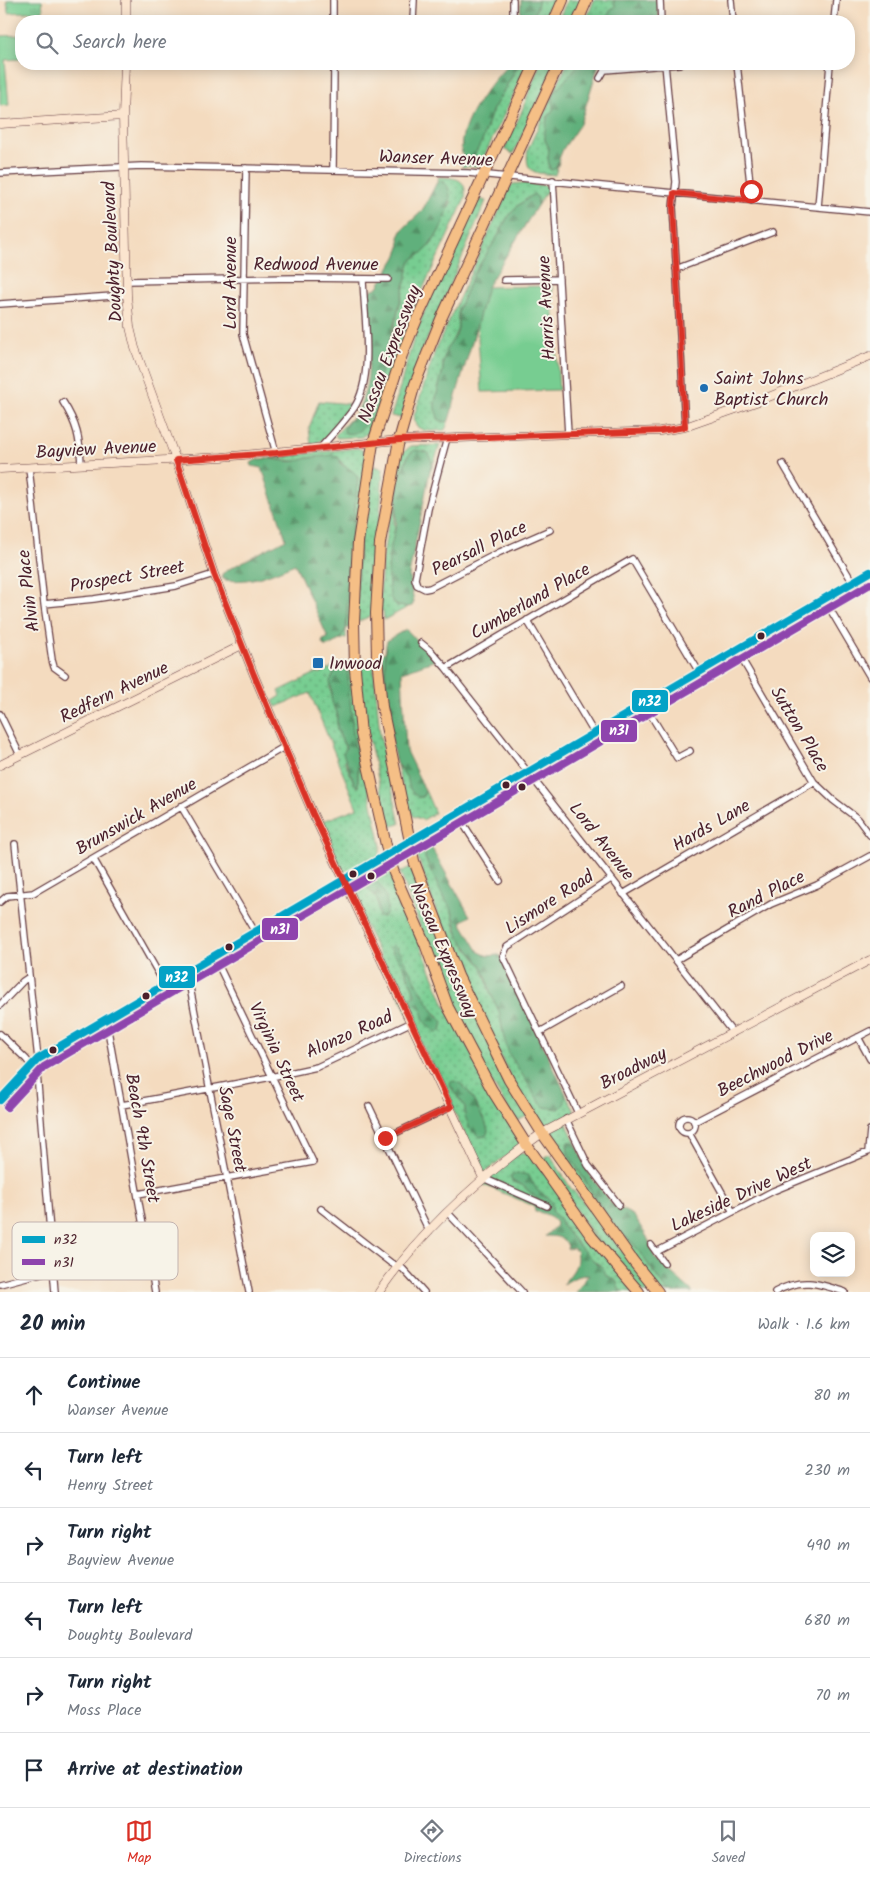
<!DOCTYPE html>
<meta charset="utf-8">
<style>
body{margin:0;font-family:Kalam,sans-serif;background:#f2f2f3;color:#1f2937}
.controls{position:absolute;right:15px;bottom:15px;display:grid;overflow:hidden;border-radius:10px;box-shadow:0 2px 12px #0003}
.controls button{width:45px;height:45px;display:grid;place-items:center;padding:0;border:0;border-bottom:1px solid #e0e1e3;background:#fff;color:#1f2937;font:25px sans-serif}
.stop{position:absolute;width:15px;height:15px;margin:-11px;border:4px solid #d93025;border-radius:50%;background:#fff}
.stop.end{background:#d93025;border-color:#fff;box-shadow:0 1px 5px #0008}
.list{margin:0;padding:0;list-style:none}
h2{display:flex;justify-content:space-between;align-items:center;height:65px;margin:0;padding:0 20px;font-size:21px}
h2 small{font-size:16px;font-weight:400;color:#747a83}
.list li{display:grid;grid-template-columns:32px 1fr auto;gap:15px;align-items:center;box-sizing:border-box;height:75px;padding:0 20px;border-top:1px solid #e0e1e3}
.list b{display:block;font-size:19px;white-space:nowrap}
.list p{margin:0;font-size:16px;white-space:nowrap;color:#747a83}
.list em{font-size:16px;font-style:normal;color:#747a83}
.icon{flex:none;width:28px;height:28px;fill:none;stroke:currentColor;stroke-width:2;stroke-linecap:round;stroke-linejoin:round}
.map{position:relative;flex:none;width:870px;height:1292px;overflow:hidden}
.search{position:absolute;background:#fff;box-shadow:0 2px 12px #0003;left:15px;right:15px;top:15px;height:55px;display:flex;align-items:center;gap:12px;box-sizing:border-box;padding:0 18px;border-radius:20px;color:#747a83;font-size:19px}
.sheet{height:515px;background:#fff}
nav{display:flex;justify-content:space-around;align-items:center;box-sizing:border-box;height:70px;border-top:1px solid #e0e1e3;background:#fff;font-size:14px;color:#747a83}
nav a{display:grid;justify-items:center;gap:2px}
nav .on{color:#d93025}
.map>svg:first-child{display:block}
.grass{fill:url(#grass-dots);stroke:#60765e;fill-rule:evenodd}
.forest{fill:url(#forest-firs);stroke:#566853}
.park{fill:url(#park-tufts);stroke:#60765e}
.garden{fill:#77cd91;stroke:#60765e}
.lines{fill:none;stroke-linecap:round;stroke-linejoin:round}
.street-casing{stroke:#643b41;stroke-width:8}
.secondary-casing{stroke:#643b41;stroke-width:9}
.highway-casing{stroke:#643b41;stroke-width:12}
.street{stroke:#fff;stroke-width:5.5}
.secondary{stroke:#fbe5cf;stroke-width:8}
.highway{stroke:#f5bf86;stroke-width:10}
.bus-1-casing{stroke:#f7f3e8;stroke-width:11}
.bus-2-casing{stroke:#f7f3e8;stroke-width:11}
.bus-1{stroke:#04a2c6;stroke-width:8}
.bus-2{stroke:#8e44ad;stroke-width:8}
.route{stroke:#d93025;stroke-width:6}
.poi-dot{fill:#1f6fb2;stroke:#f7f3e8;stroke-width:2}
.bus-dot{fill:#4a1f2b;stroke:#f7f3e8;stroke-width:2}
.labels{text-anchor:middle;stroke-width:4;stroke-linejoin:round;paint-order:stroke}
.street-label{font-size:18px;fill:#4a1f2b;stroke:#f7f3e8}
.poi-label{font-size:18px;fill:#4a1f2b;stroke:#f7f3e8;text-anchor:start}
.key{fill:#f7f3e8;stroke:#c3b3af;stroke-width:1}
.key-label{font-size:14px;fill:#4a1f2b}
.line-badge{stroke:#f7f3e8;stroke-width:2}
.badge-label{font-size:14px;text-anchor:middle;font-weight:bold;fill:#fff}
</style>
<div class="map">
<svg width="870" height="1292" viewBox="0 0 870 1292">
<defs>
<pattern id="grass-dots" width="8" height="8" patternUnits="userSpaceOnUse" patternTransform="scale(1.25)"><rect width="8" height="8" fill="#77cd91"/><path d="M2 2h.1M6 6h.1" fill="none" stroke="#64a677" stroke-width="1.8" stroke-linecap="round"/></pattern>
<pattern id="forest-firs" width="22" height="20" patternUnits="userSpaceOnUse" patternTransform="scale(1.25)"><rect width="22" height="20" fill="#61b07b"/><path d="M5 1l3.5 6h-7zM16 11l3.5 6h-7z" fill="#528f65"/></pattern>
<pattern id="park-tufts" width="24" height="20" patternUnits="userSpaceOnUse" patternTransform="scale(1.25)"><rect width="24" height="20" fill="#77cd91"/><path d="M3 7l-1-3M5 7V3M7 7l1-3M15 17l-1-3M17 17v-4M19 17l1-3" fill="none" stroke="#64a677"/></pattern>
</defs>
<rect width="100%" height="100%" fill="#f7f3e8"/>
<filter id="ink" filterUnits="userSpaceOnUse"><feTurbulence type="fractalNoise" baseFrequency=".02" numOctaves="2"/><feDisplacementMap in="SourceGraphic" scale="10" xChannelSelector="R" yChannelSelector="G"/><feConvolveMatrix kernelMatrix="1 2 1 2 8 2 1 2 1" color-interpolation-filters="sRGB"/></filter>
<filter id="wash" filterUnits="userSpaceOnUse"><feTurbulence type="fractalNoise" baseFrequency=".0096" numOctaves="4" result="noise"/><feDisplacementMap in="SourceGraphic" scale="20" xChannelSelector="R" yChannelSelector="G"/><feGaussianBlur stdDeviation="1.12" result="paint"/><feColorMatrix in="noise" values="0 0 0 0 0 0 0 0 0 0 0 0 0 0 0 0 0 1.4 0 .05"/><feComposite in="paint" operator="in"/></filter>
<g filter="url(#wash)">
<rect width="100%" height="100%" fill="#f4dbbf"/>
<path class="grass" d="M539 0H555L546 21H532Z
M567 0H581L573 21H558Z
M594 0H614L615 7 610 12 606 21H586Z
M519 64H528L482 161 477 166 462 167 464 160H468L483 139 492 111Z
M540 64H556L513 154 504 149 519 118Z
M567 64H579L553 110 547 118 545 140 549 148V168L555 169 559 162 555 175C535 173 524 174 528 149Z
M439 177C457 178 467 178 465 199L415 306 370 432 361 437 337 438 335 435 357 412 347 423 350 434 382 368 392 337 410 262C415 256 423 254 428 248 439 235 445 217 451 202L442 181 437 182Z
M522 183 550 186 537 206 538 200 534 194 516 207 506 220 498 236 473 275 458 310V328L443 362V370L435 402 444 422 449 420 445 430C435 431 425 433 416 426L414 416 435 351 510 187 513 184Z
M478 198 486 201 420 356 401 418 391 416C402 384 408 351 421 320 438 279 459 238 478 198Z
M319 401 351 404C340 419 329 441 311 445L309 428Z
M440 445 431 470 432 461 409 454 398 481 396 500 394 537 397 606 408 607 384 620 383 610 379 612 382 561 400 455 411 446Z
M358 448 368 453 353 625 346 629V638L340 640 346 628 350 553 358 479C354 468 342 469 339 458 326 454 316 459 303 461 292 462 282 459 270 458Z
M373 466 383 468 374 614 356 623 359 542Z
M385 652 388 703 395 758 398 767 409 780 418 797H423L425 790 435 813 423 820 413 816 407 808 395 757 381 654Z
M373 658 380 735 400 824 389 827 365 721 359 666Z
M339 664 333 675 330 688 337 712V730L346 749 345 762 355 785 358 787V759L354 744 347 672 354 669 365 771 381 846 379 857 344 879 318 823 357 808 310 693 276 707 273 701 281 696 279 691 318 672 319 674Z
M424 835 430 845 427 844 425 858 444 899 451 907 456 930 467 948 482 966 490 992 499 1011 504 1038 541 1104 565 1092 575 1112 546 1127H542L510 1080 445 938 413 843Z
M385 859 446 1007 520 1142 518 1149 500 1160 484 1174 344 881ZM391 948H396L433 1011 440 1017 423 1018 422 1009 412 996 415 995C409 975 404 964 391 948ZM450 1086 469 1092 486 1124 465 1116V1107Z
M415 865 427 902 529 1115 516 1122 472 1050 438 975 400 872Z
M566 1122 579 1150 568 1153 614 1228 633 1243 668 1292H659L544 1133Z
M519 1152 530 1154 637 1292 620 1291 616 1281 605 1275 603 1267C590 1260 572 1238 563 1226 560 1221 558 1217 553 1213 552 1209 552 1202 548 1198 538 1190 525 1186 512 1181L522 1185 542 1203H537L534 1206 479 1183Z
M550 1154 570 1187 600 1220 652 1292H642L606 1251 540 1161Z"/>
<path class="forest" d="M521 0H539L532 21H520Z
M614 0H657L659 21H606L611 9 615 7Z
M509 64H519L492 111 483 139 473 158 464 160C451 131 490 83 509 64Z
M579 64H599L580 124 563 149 555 169 550 170 548 159 549 148 545 140V130L547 118 553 110V94Z
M442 181C462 192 439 235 428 248 423 254 415 256 410 262 402 297 392 332 382 366 377 385 375 408 364 425 360 432 353 435 345 433L344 429C347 422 354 417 358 410 375 375 368 336 366 298L371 290 378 287 396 257 400 247 399 237 403 229 422 211 437 182Z
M534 194 538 199 537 206 487 287 477 325 449 420 447 422 439 420 435 409V402L443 370V362L446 350 456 335 458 328V310L473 275 498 236 506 220 516 207Z
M415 450 427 452 432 461 409 575 414 602 412 606 408 607 397 606 390 597 388 576 389 553 396 526 398 481 409 454Z
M331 455C338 455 339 457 341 464 348 469 355 470 358 479L350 553 346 629 340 640 328 646H324L322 643 323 640 328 638 295 564C270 574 253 583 225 580L222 578V574L229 569 286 539 262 468 252 466 251 463C262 455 275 460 286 461 296 463 305 458 314 457 320 456 325 457 331 455Z
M406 629 436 660 402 672 406 751 425 790 423 797H418C416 795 412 792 410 789 408 785 409 782 407 778 403 771 398 767 395 759 391 742 381 654 387 641 388 639 402 632 406 629Z
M343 662 347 665 354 744 358 759V787L355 785 343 753 346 748 337 730V712L334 708 331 698 332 693 330 681 339 664Z
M427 844 430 845 470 916 461 922 479 952 488 956 499 955 502 957 565 1092C566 1100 566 1104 559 1109L544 1107 541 1104 509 1054 504 1038 499 1011 490 992 487 979 482 966 459 937 451 907 444 899 425 858V846Z
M366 877C382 878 390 902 386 915L383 917H379C377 911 379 906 377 900 375 894 366 888 362 881Z
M392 945 396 948 401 955 433 1011 443 1022 441 1031 436 1032C430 1028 425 1024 423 1017 421 1011 422 1009 418 1005H410L409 999 415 995C409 976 403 963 390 948Z
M454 1081 461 1084 469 1092 486 1124 488 1131 486 1136 480 1137 470 1129 465 1116V1107L450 1085 451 1082Z
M569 1141 573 1142 579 1150 589 1174 611 1203 634 1216 647 1237 655 1258 693 1292H668L633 1243 614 1228 568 1153 567 1143Z
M513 1174H524L529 1176 537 1190 551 1201 553 1213 559 1218 562 1225 577 1244 597 1264 603 1267 606 1275 616 1281 621 1292H576L589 1274 576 1277 563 1284C572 1272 580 1266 576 1250L572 1248 567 1249 568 1246C564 1236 554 1236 545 1236L555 1227 556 1223C551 1216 544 1212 535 1212L534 1206 541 1202 522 1185 512 1181 510 1176Z"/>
<path class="park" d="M7 0H42L43 11 8 13Z"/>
<path class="garden" d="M21 35V59L5 60 9 105 0 106V36Z
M552 286 559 390 482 392 477 325 487 287Z"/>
</g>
<g filter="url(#ink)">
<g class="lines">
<g class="street-casing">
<path id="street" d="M333 0V21
M660 0 661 21
M731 0 733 21
M413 21 414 0
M513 21V0
M834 21 836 0
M665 64 676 182 673 207 685 427
M737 64 752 201
M605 70 679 64
M600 78 608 64
M246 168 243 334 276 453
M333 169 334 64
M0 173 141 166 468 173 870 212
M553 180 568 434
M818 207 830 64
M676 269 773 232
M504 280 559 279
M127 281 296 278 388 279
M0 304 127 295
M63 402C77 424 80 438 81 465
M447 438 428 509 415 579 417 585 425 589 430 588 500 552 550 530
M321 447C332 435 344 422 354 408 375 376 364 317 363 279
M783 464 853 583
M29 468 44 604 52 660 54 667 65 675
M824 599 870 677
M44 604 94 599 176 586 214 574
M527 620 594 733
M421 643 432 652 446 668 733 1033
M737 651 814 782 833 800 858 819 870 835
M446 668 632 559 699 672
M644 704 677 758 690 751
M0 714 20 755
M181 806 255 932
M457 814 500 881
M15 844 38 1059
M93 858 165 985
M623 894 814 782
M0 902 7 896 33 893 284 747
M676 960 771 904 817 885 870 856
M187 972 249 1292
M0 1005 23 981 29 977
M106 1019 155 1292
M540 1032 621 986
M0 1034 26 1059 37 1073 55 1292
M858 1037 870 1059
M122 1105 266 1078 317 1067 410 1023
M369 1106 429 1231
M578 1113 503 956 507 947 611 879
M679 1125a8 8 0 1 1 16 0a8 8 0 1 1-16 0Z
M566 1119 588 1165 619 1205
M694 1122 870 1031
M689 1133 733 1212
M385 1138 451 1107
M868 1152 870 1130
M483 1178 547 1206
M138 1194 313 1162 214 956
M321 1209 391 1263 403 1269 424 1292
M448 1213 522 1292
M651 1245 664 1263
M656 1252 773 1191 868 1152
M0 1284 53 1270 148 1252
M775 1292C801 1277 818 1283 845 1292"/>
</g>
<g class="secondary-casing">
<path id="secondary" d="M126 21V0
M125 64 123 116 127 295 130 327 135 348 176 460 214 574 254 675 313 814 483 1178
M0 124 123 116
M0 469 222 457 399 440 660 431 685 427 756 402 870 356
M0 765 242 645
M0 1100 38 1059 52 1051 870 572
M379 1292C422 1230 481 1177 542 1133L870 960"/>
</g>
<g class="highway-casing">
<path id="highway" d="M554 21 563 0
M578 21 587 0
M535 64 417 319 402 355 373 443 358 542 354 622 355 669 361 734 388 854 394 873 425 944 448 1007 492 1090 526 1144 592 1237 639 1292
M559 64 441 319 415 384 399 440 380 543 376 613 377 657 382 707 414 861 458 976 509 1080 542 1133 633 1261 658 1292"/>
</g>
<use href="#street" class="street"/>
<use href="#secondary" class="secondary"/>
<use href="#highway" class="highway"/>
<g class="bus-1-casing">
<path id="bus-1" d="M0 1100 38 1059 870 572"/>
</g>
<g class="bus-2-casing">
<path id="bus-2" d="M7 1107 44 1067 870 584"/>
</g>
<use href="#bus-1" class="bus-1"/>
<use href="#bus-2" class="bus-2"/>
</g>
</g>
<g class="lines" filter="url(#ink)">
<path class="route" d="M385 1138 451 1107 313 814 254 675 214 574 176 460 276 453 399 440 660 431 685 427 673 207 674 193 752 201 751 191"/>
</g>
<g class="poi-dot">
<circle cx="704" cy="388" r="5"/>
<rect x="312" y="657" width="12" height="12" rx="2.5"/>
</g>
<g class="bus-dot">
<circle cx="761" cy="636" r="4.5"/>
<circle cx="506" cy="785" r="4.5"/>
<circle cx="522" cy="787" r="4.5"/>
<circle cx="353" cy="874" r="4.5"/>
<circle cx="371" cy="876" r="4.5"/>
<circle cx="229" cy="947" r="4.5"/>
<circle cx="146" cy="996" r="4.5"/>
<circle cx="53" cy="1050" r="4.5"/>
</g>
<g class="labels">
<g class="street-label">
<text transform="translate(436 158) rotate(2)" y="6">Wanser Avenue</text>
<text transform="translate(112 252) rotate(-93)" y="6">Doughty Boulevard</text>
<text x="316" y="270">Redwood Avenue</text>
<text transform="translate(230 283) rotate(-90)" y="6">Lord Avenue</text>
<text transform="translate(546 308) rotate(-93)" y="6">Harris Avenue</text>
<text transform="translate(389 354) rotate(-69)" y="6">Nassau Expressway</text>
<text transform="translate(96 449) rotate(-3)" y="6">Bayview Avenue</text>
<text transform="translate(479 548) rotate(-26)" y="6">Pearsall Place</text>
<text transform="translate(127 576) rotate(-10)" y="6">Prospect Street</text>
<text transform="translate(28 591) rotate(-97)" y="6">Alvin Place</text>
<text transform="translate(530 601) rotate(-30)" y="6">Cumberland Place</text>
<text transform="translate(114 692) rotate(-26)" y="6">Redfern Avenue</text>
<text transform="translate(800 729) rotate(59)" y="6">Sutton Place</text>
<text transform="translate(136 816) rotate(-30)" y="6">Brunswick Avenue</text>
<text transform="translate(711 825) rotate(-30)" y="6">Hards Lane</text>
<text transform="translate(602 841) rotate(52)" y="6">Lord Avenue</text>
<text transform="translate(766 894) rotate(-27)" y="6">Rand Place</text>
<text transform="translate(549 902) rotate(-33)" y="6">Lismore Road</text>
<text transform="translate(444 950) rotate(67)" y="6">Nassau Expressway</text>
<text transform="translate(349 1034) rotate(-24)" y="6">Alonzo Road</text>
<text transform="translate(277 1052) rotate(65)" y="6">Virginia Street</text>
<text transform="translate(775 1063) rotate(-27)" y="6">Beechwood Drive</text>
<text transform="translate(633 1068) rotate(-27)" y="6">Broadway</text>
<text transform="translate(233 1129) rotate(79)" y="6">Sage Street</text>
<text transform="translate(143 1138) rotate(80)" y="6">Beach 9th Street</text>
<text transform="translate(741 1194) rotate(-25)" y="6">Lakeside Drive West</text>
</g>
<g class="poi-label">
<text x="714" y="384">Saint Johns<tspan x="714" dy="21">Baptist Church</tspan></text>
<text x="329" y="669">Inwood</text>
</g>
</g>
<rect x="12" y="1222" width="166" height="58" rx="8" class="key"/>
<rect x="22" y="1236" width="23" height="7" fill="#04a2c6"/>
<rect x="22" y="1259" width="23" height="6" fill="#8e44ad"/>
<g class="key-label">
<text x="54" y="1244">n32</text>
<text x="54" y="1267">n31</text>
</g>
<g class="line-badge">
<rect x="631" y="689" width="38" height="24" rx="5" fill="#04a2c6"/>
<rect x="600" y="719" width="38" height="24" rx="5" fill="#8e44ad"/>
<rect x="261" y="917" width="38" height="24" rx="5" fill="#8e44ad"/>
<rect x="158" y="965" width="38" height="24" rx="5" fill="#04a2c6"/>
</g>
<g class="badge-label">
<text x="650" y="706">n32</text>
<text x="619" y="735">n31</text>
<text x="280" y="934">n31</text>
<text x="177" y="982">n32</text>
</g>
</svg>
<div class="controls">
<button><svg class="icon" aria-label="layers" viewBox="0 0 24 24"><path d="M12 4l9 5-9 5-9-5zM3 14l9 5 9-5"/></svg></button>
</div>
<div class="stop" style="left:751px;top:191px"></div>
<div class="stop end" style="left:385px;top:1138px"></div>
<div class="search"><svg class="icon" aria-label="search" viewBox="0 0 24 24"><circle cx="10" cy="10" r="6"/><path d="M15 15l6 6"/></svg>Search here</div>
</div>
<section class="sheet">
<h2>20 min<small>Walk · 1.6 km</small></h2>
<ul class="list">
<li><svg class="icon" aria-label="ahead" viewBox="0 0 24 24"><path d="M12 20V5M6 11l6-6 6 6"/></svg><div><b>Continue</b><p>Wanser Avenue</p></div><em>80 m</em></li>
<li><svg class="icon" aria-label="left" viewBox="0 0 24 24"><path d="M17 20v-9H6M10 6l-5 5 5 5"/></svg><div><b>Turn left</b><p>Henry Street</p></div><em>230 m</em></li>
<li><svg class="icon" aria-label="right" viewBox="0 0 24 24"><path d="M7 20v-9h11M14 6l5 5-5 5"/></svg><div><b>Turn right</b><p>Bayview Avenue</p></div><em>490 m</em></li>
<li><svg class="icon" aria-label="left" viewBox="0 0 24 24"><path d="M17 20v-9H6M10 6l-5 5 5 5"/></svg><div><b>Turn left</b><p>Doughty Boulevard</p></div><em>680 m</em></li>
<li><svg class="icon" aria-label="right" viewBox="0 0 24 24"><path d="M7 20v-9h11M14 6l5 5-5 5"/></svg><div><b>Turn right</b><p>Moss Place</p></div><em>70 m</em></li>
<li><svg class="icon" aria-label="arrive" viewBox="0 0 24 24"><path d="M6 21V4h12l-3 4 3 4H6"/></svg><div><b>Arrive at destination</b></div></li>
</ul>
</section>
<nav>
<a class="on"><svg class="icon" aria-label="map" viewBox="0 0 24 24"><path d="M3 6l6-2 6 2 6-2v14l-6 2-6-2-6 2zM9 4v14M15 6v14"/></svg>Map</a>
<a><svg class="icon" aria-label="directions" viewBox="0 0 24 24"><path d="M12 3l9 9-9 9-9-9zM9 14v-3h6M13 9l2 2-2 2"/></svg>Directions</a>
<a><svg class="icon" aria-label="saved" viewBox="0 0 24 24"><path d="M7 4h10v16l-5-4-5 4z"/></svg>Saved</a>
</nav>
